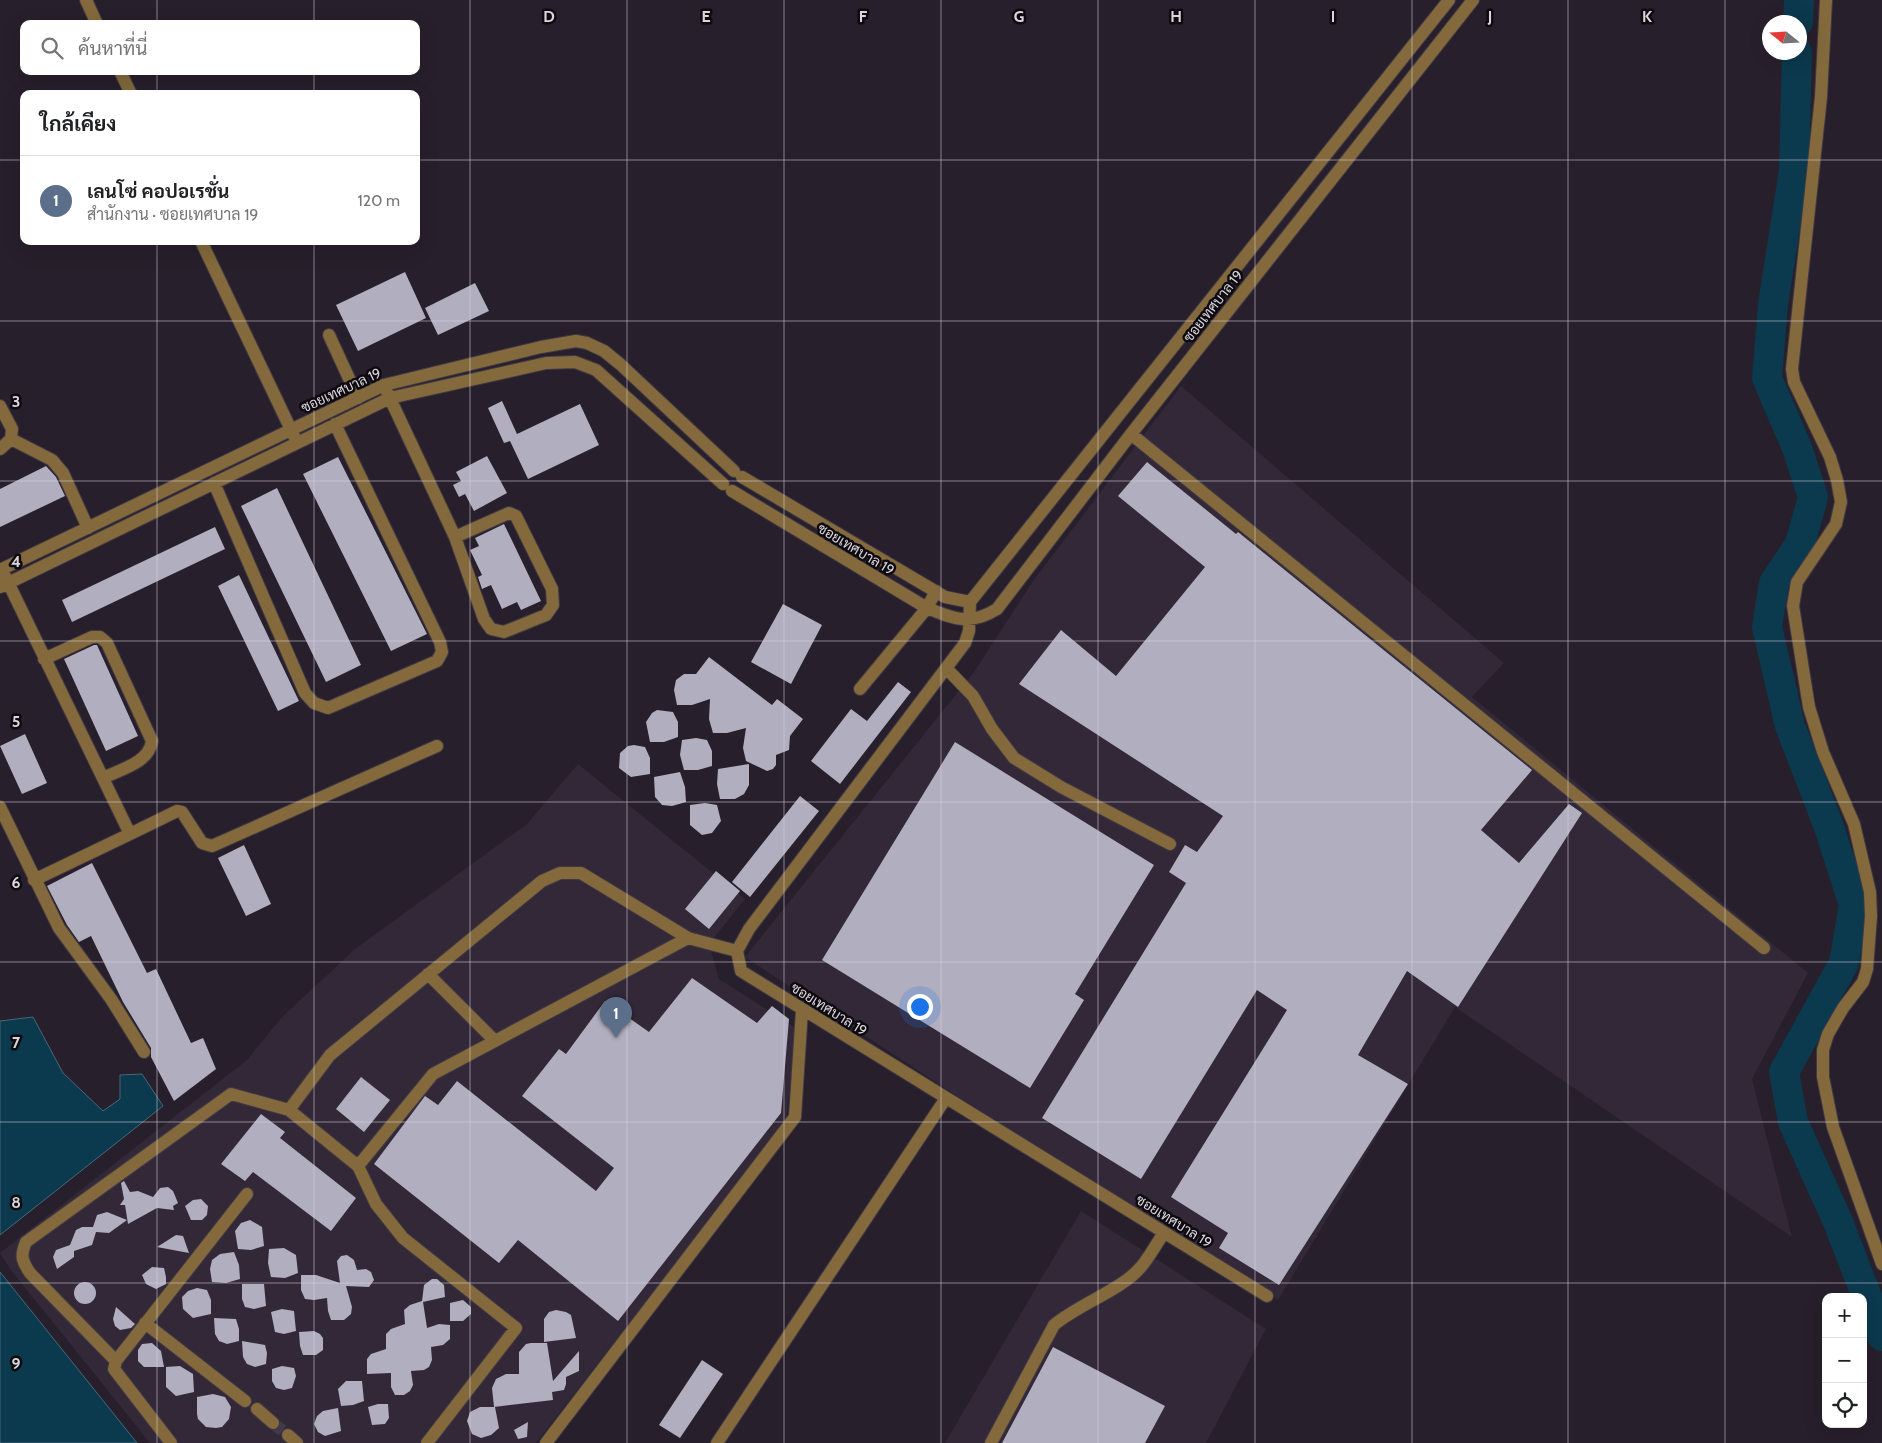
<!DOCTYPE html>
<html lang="th">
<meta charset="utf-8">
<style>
body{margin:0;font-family:Cabin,Sarabun,sans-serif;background:#f2f2f2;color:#202124}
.controls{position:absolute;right:15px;bottom:15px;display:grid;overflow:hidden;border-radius:10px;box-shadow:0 5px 20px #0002}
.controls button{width:45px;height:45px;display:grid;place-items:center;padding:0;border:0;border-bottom:1px solid #e0e0e0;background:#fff;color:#202124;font:25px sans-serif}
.compass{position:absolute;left:1762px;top:15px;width:45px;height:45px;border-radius:50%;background:#fff;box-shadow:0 5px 20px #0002;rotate:288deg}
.you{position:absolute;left:919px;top:1006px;width:18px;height:18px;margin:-12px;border:4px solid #fff;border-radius:50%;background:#1a73e8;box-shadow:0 0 0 8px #1a73e833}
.badge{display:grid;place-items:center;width:32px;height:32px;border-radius:50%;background:#7f5950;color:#fff;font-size:16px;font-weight:700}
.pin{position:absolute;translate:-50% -41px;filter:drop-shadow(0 1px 2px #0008)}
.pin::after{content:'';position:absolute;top:26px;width:18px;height:15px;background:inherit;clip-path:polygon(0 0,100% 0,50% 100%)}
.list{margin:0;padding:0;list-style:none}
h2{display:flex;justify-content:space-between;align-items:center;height:65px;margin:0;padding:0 20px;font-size:21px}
h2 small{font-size:16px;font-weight:400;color:#757577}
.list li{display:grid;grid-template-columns:32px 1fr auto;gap:15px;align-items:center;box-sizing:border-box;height:90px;padding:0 20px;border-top:1px solid #e0e0e0}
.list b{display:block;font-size:19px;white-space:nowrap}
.list p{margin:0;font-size:16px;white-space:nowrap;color:#757577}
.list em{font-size:16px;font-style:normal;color:#757577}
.icon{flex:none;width:28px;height:28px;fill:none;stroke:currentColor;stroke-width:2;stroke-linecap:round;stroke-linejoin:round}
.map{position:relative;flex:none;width:1882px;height:1443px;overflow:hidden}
.search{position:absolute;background:#fff;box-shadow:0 5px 20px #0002;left:20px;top:20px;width:400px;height:55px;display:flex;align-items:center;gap:12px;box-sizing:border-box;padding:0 18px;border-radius:10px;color:#757577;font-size:19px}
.panel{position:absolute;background:#fff;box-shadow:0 5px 20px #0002;left:20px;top:90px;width:400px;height:155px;border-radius:10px}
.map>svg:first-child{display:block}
.built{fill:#322838}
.water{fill:#0b394d;stroke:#496878}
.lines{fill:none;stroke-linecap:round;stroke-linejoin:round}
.river{stroke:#0b394d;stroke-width:30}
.building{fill:#b1aebf}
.minor-tunnel{stroke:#423a46;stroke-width:12;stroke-dasharray:12 6;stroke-linecap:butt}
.minor-casing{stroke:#403944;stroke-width:14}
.minor{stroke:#83693b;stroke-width:12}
.grid{fill:none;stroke:#dbd6de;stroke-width:1;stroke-opacity:0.55}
.labels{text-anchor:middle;stroke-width:5;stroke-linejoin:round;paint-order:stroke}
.street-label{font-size:14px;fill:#dbd6de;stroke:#0e0b10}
.grid-label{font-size:16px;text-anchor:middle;font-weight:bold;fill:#dbd6de;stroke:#0e0b10;stroke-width:5;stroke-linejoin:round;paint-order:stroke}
</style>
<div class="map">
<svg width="1882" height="1443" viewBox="0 0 1882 1443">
<rect width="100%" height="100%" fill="#271f2b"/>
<path class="built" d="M1181 386 1504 663 1472 697 1808 973 1752 1079 1792 1237 1455 1007 1278 1300 1024 1140 745 957 974 672 1033 581Z
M578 764 745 899 709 944 719 979 796 1028 786 1121 536 1443H150L10 1269 0 1253 247 1060 281 1018 355 949 527 824Z
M1081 1211 1266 1329 1206 1443H945Z"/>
<path class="water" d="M33 1017 63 1073 103 1111 120 1099V1075L142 1074 163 1106 0 1235V1021Z
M0 1272 137 1443H0Z"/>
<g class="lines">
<path class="river" d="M1798 22 1799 0
M1797 52 1794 170 1773 304 1767 378 1797 448 1813 497 1800 544 1774 583 1767 627 1790 726 1829 827 1854 905 1844 963 1784 1072 1793 1122 1838 1222 1882 1336"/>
</g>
<path class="building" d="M405 272 426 318 358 351 336 305Z
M475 283 489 311 438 335 425 308Z
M502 401 517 434 580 404 599 445 528 479 510 441 504 443 488 408Z
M487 456 507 493 474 511 465 494 459 497 453 485 461 481 456 472Z
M338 457 427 634 391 651 303 474Z
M1147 462 1236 534 1238 532 1532 770 1481 830 1519 863 1569 804 1582 813 1458 1007 1407 971 1358 1055 1408 1084 1279 1285 1219 1248 1228 1233 1171 1197 1287 1010 1257 990 1141 1179 1042 1118 1186 883 1169 872 1185 845 1197 852 1223 816 1019 684 1061 630 1116 676 1205 567 1118 496Z
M46 466 56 477 65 496 0 527V489Z
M277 488 361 665 326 682 241 506Z
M504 524 541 601 521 610 517 602 502 609 491 585 482 589 478 577 482 575 470 550 479 546 475 538Z
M215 527 225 549 72 622 62 600Z
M239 575 299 701 278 711 218 586Z
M783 604 822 625 791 684 751 662Z
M94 645H97L138 736 106 751 64 659Z
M709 657 772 705 777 699 803 719 790 736 789 750 776 755V765L773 769 767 771 746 761 743 748 746 728 727 733H713L709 719 710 699 692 705H677L674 690 676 680 684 674H696Z
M898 682 911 692 840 784 811 761 851 709 867 721Z
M657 710 673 712 678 722V737L664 742H650L646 722 652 713Z
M25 734 47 783 22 794 0 746Z
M696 738 707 740 712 751V766L698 770H684L680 755 682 740Z
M955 742 1154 865 1075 994 1084 1000 1030 1088 822 960Z
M634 745 645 747 650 758V774L631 777 619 768 620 753 628 746Z
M749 764V785L744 794 735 799H720L717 784 718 769Z
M680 772 685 787 686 802 672 806 662 805 655 797 654 777Z
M800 796 819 811 750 897 732 882Z
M705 803 717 805 721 821 712 833 702 835 690 825V805Z
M244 845 271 904 246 916 218 858Z
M92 863 147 973 156 969 191 1043 203 1038 216 1069 174 1101 151 1057V1048L123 1002 91 936 79 942 67 925 47 886Z
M716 871 740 891 709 929 685 909Z
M692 978 757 1023 772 1006 789 1019 781 1113 618 1321 518 1240 499 1263 374 1164 425 1096 438 1105 457 1081 596 1191 614 1168 522 1096 559 1049 566 1054 605 1001 649 1032Z
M361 1077 390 1100 364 1132 336 1109Z
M261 1114 285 1132 280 1138 356 1198 331 1231 253 1172 245 1181 221 1164Z
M124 1181 130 1192 138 1191 153 1197 160 1188 168 1187 173 1191 178 1203 173 1206 174 1210 157 1208 128 1224 125 1205H120L124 1199 121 1183Z
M201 1199 208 1206 207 1215 202 1220H191L185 1206 193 1200Z
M107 1212 127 1220 109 1233 96 1232 92 1245 74 1251V1257L57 1269 53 1257 56 1250 70 1245 76 1230 82 1227H93L97 1215Z
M250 1220 262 1227 264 1246 251 1250 238 1249 235 1231 241 1223Z
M176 1235 183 1236 189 1253 157 1247Z
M284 1248 296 1255 298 1273 285 1278 271 1277 268 1263 269 1249Z
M234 1252 239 1265 240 1279 226 1283 212 1282 210 1269 212 1260 220 1254Z
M347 1255 354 1260 357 1270 366 1269 371 1272 374 1280 369 1287 346 1286 352 1307 351 1314 344 1320H331L328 1311 327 1298 314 1300 305 1299 301 1290V1275H316L340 1283 337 1261 341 1256Z
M152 1267 164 1268 166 1277V1284L156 1289 146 1284 142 1275Z
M432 1279H437L444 1285 445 1297 423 1302 427 1328 439 1324 450 1325V1339L443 1345 431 1347 432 1360 429 1367 424 1370 411 1371 413 1385 410 1391 404 1395H395L391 1387V1373L367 1374V1359L371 1354 386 1349V1334L391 1329 405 1324 404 1310 410 1305 422 1301 424 1285Z
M74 1293a11 11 0 1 1 22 0a11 11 0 1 1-22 0Z
M242 1284H264L266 1306 254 1309 245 1307 242 1299Z
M197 1288 207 1290 211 1300V1314L193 1318 183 1309 182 1297 188 1291Z
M463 1300 471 1307V1314L463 1321H450V1303Z
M116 1307 135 1324 131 1328 120 1330 115 1326 113 1319Z
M282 1309 294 1311 296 1331 284 1334 275 1332 271 1312Z
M556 1310 566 1312 571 1315 576 1338 544 1342V1319L549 1312Z
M214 1318 236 1319 239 1329V1341L227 1344 219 1341 215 1334Z
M314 1331 320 1334 323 1338V1350L316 1355H303L300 1346 299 1332Z
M242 1341 265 1345 267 1353 266 1364 255 1367 247 1364 243 1357Z
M152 1343 161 1351 164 1367H144L138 1361V1350L142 1344Z
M531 1343H547L553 1381 579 1351V1371L566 1377V1384L564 1390 552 1392 553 1400 494 1407 492 1388 496 1379 506 1374H519V1352L526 1344Z
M1053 1347 1165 1406 1145 1443H1002Z
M702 1360 723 1374 680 1438 659 1425Z
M180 1366 193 1374 194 1392 176 1396 166 1387V1367Z
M282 1366 294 1368 296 1376 292 1388 284 1390 276 1388 272 1381V1369Z
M346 1381H362L364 1401 353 1405 341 1406 338 1389Z
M213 1394 225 1397 231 1407 229 1419 222 1427 216 1428 206 1427 198 1419 197 1414V1397Z
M378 1404H388L389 1418 385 1424 372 1425 368 1407Z
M480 1407H495L499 1428 491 1435 481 1438 472 1434 467 1421 470 1412Z
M338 1408 341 1431 325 1436 318 1432 314 1424 317 1416 323 1411Z
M528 1422 527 1437 518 1439 514 1430Z"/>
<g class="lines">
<path class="minor-tunnel" d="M273 1423 288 1435"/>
<g class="minor-casing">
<path id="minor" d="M86 0 97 24
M1826 0 1821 97 1792 369 1794 382 1830 457 1837 480 1841 502 1836 524 1797 582 1793 606 1809 707 1823 752 1854 824 1870 892 1871 916 1867 969 1863 982 1843 1008 1828 1034 1823 1050V1077L1833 1127 1882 1264
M120 71 131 94
M201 241 294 436
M329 335 358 398
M387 392 455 537 484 619 491 629 504 632 546 615 553 605 552 589 516 516 509 513 455 537
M0 406 12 429 11 439 0 449
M1131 434 1764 948
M11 439 52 460 63 473 88 528
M742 477 945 597 970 602 1449 0
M214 483 305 693 314 703 328 708 437 661 442 652 440 642 335 424
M732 491 927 608C954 619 970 626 997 609L1131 434 1473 0
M0 570 384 385 541 347 576 341 587 343 604 351 620 364 734 471
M5 576 130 834 177 811 182 812 202 843 212 846 437 746
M0 587 390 398 546 363 575 362 596 370 723 484
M970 602 969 631 965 643 749 929 737 951 741 971 1267 1296
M44 659 92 637H100L107 643 152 741C149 763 121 769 103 778
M946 668 973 696 992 729 1014 758 1061 787 1170 844
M860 689 927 608 936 591
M0 807 59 928 111 999 144 1052
M34 880 130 834
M428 974 495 1041
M289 1110 330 1055 542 881 560 873H581L688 938
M358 1166 376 1204 403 1238 516 1328 427 1443
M145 1323 245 1401
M116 1361 30 1273C22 1261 20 1256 26 1242L231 1094 289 1110 358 1166 433 1074 688 938 737 951
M257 1409 273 1423
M288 1435 297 1443
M171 1443 114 1369 116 1361 247 1194
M546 1443 795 1117 802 1010
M717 1443 946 1098
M991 1443 1054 1325C1079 1304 1121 1290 1140 1268 1149 1258 1156 1244 1164 1233"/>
</g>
<use href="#minor" class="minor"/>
</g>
<path class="grid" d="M157 0V24M314 0V24M470 0V1443M627 0V1443M784 0V1443M941 0V1443M1098 0V1443M1255 0V1443M1412 0V1443M1568 0V1443M1725 0V1443M157 71V94M314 71V94M0 160H24M416 160H1882M157 241V1443M314 241V1443M0 321H1882M0 481H1882M0 641H1882M0 802H1882M0 962H1882M0 1122H1882M0 1283H1882"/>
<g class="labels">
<g class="street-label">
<text transform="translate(1213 306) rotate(-52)" y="5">ซอยเทศบาล 19</text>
<text transform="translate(341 390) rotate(-25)" y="5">ซอยเทศบาล 19</text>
<text transform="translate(856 549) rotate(31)" y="5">ซอยเทศบาล 19</text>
<text transform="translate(829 1009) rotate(32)" y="5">ซอยเทศบาล 19</text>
<text transform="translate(1174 1221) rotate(32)" y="5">ซอยเทศบาล 19</text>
</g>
</g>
<g class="grid-label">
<text x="549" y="22">D</text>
<text x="706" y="22">E</text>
<text x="863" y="22">F</text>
<text x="1019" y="22">G</text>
<text x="1176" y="22">H</text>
<text x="1333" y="22">I</text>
<text x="1490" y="22">J</text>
<text x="1647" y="22">K</text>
<text x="16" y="407">3</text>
<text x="16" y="567">4</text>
<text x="16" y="727">5</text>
<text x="16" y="888">6</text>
<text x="16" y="1048">7</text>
<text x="16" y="1208">8</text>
<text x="16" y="1369">9</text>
</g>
</svg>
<div class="controls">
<button>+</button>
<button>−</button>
<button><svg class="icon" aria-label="locate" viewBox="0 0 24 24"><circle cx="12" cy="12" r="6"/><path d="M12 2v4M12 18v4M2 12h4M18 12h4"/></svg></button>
</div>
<svg class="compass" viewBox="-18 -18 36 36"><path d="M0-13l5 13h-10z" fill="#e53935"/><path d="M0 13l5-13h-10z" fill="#757577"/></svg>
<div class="you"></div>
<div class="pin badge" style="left:616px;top:1038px;background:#5c6f8a">1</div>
<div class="search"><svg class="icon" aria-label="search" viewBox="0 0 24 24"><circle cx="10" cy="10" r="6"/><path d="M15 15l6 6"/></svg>ค้นหาที่นี่</div>
<section class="panel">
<h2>ใกล้เคียง<small></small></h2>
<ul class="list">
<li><span class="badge" style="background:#5c6f8a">1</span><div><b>เลนโซ่ คอปอเรชั่น</b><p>สำนักงาน · ซอยเทศบาล 19</p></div><em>120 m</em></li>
</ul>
</section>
</div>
